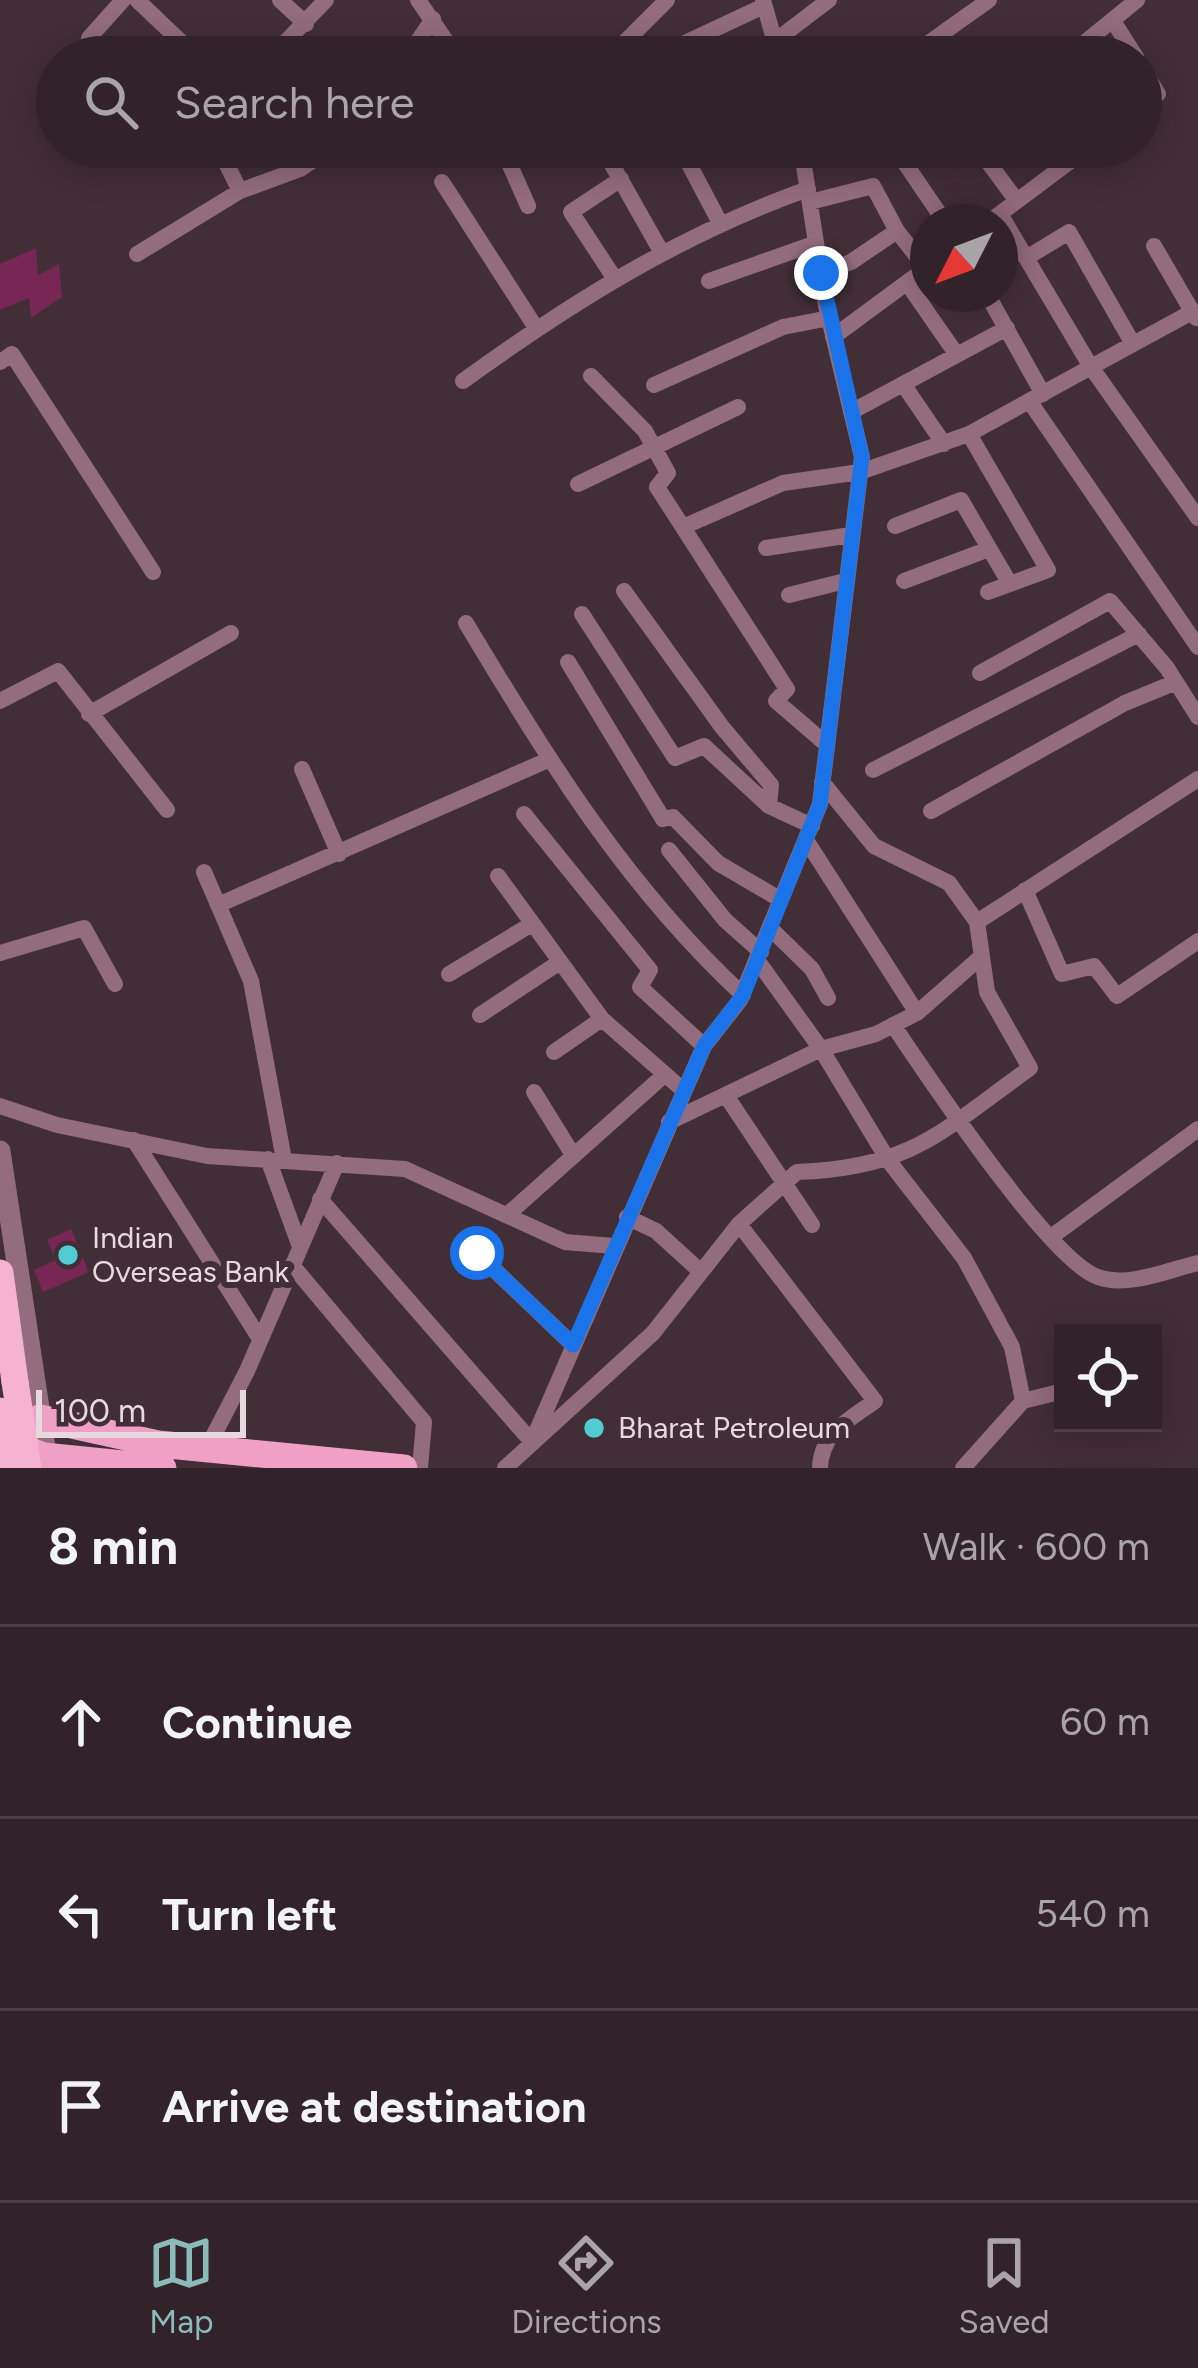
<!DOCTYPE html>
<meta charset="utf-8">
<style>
body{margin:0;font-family:Figtree,sans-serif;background:#3a2a31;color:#f1f3f6}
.controls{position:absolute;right:36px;bottom:36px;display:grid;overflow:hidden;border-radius:0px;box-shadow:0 6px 30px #0003}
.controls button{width:108px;height:108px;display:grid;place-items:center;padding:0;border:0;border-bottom:3px solid #4d3f46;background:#322229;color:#f1f3f6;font:60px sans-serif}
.compass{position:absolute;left:910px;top:204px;width:108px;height:108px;border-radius:50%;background:#322229;box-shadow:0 6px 30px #0003;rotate:228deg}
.scale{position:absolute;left:36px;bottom:30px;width:210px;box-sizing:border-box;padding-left:12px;border:6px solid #e7dadf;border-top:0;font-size:33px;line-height:42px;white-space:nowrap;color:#e7dadf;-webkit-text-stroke:9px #422e37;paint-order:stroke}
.stop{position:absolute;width:36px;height:36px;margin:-27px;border:9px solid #1a73e8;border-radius:50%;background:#fff}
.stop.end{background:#1a73e8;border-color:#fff;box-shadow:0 3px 12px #0008}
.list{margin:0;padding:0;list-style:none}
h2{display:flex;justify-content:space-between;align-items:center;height:156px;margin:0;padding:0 48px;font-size:51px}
h2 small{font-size:39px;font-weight:400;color:#a8a4a8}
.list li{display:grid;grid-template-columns:78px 1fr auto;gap:36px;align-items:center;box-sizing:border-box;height:192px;padding:0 48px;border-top:3px solid #4d3f46}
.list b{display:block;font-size:45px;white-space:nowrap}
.list em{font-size:39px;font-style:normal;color:#a8a4a8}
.icon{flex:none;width:66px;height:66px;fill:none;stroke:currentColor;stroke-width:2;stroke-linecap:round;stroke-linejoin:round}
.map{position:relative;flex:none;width:1198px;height:1468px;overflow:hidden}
.search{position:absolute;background:#322229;box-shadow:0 6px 30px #0003;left:36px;right:36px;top:36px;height:132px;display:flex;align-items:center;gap:30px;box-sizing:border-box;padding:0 42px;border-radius:66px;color:#a8a4a8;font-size:45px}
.sheet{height:732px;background:#322229}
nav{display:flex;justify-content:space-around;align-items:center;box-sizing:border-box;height:168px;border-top:3px solid #4d3f46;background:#322229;font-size:33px;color:#a8a4a8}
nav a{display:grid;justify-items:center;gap:6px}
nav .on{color:#8bbbb9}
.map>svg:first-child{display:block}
.building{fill:#782653}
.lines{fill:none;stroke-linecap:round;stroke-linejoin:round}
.minor{stroke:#936c7d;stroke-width:16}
.tertiary{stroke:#936c7d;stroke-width:21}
.primary{stroke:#f0a0c5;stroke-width:27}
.trunk{stroke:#f6b2d1;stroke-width:27}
.trunk-bridge{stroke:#f6b2d1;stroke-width:27}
.route{stroke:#1a73e8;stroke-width:15}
.poi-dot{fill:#51ccd3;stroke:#422e37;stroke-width:4.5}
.labels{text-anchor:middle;stroke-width:12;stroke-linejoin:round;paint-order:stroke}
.poi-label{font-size:30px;fill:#e7dadf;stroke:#422e37;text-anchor:start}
</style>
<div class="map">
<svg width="1198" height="1468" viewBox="0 0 1198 1468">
<rect width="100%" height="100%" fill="#422e37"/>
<path class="building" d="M36 248 38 275 59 264 62 297 31 318 29 298 0 310V264Z
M71 1229 89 1272 43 1292 34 1270 56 1260 47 1240Z"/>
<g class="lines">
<path class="minor" d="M137 0 197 57
M280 0 306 24
M418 0 457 57
M763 0 779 57
M1113 21 1136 57
M89 38 123 0
M775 41 829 0
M271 57 326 0
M407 57 433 19
M635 57 623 44 667 0
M655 57 764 6
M909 57 989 0
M1067 57 1137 0
M1141 66 1158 94 1141 107
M218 147 240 191
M502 147 528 206
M602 147 662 253
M680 147 719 221
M894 147 945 222
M977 147 1017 201
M442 182 536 328
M810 202 873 186 897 231 926 268
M1000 214 1091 367 1192 312
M989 222 1089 147
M1154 246 1196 318
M137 254 240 191 300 169 333 147
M1026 258 1069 232 1133 344
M821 273 851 262 897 231
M615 279 571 212 621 179
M709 281 816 243
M907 283 957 355
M987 294 1043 394
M833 337 928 267
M0 362 12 354 153 572
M591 376 645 431 668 473 657 487 787 689 776 701 826 744
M463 381C572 302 681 234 808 189
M903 384 944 444
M654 385 783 327 829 318
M1030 402 1198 647
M851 412 1007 328
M969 434 1091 367 1198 518
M578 484 738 407
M895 526 961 500 1010 584
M683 527 783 483 860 472 969 434 1048 570 988 592
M766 548 851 535
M904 581 989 549
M624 591 722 727 771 785 769 806
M789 595 845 581
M582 614 675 758 704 746 769 806 812 826
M466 623C546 757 627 888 743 995
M568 662 663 819 673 817 718 863 781 900
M980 673 1110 601 1167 668 1198 717
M0 701 58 671 167 810
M89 714 231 633
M302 769 339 854
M873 770 1139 634
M822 782 874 846 949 883 977 922
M931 811 1125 703 1176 682
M524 814 650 970 640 987 704 1046
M806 840 917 1013
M669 850 725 920 761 952
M204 872 251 981 284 1160
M498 876 602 1019 683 1090
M1025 890 1062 974 1094 966 1117 996 1198 941
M218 905 548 760
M770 928 812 969 828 998
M0 953 84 928 115 984
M757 960 821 1049 888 1160 964 1258 1012 1347 1023 1401 963 1468
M449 974 532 924
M480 1015 560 962
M893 1025C927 1075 1049 1260 1098 1277 1128 1288 1168 1270 1198 1263
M554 1052 602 1019
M534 1092 573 1155
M727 1097 812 1225
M0 1106 57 1125 207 1156 405 1169 565 1242 614 1246
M669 1122 821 1049 876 1034 917 1013 982 956
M134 1140 260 1339
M268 1159 300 1247
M320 1199 532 1442 704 1046 740 1000 820 804 862 457 826 306 801 147
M507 1215 662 1077
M627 1217 656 1231 701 1272
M739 1224 875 1401C849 1420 821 1433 820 1468
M1051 1237 1198 1129
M477 1253 573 1345
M292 1265 424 1422 420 1468
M1023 1401 1063 1391
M206 1450 247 1371 337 1163
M505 1468 653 1333 739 1224 797 1172C911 1168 941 1132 1030 1068L987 992 977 922 1198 779"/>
<path class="tertiary" d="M0 1151 48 1467"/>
<path class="primary" d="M0 1433 40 1418 158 1444 404 1468
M8 1443 44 1456 163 1468"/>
<path class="trunk" d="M0 1273 15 1382"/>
<path class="trunk-bridge" d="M15 1382 28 1468
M0 1411 9 1468"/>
</g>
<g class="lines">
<path class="route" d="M477 1253 573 1345 704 1046 743 995 820 804 862 457 821 273"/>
</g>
<g class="poi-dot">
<circle cx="68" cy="1255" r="12"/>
<circle cx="594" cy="1428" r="12"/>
</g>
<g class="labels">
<g class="poi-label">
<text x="92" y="1248">Indian<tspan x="92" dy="34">Overseas Bank</tspan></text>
<text x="618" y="1438">Bharat Petroleum</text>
</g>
</g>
</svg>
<div class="controls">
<button><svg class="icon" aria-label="locate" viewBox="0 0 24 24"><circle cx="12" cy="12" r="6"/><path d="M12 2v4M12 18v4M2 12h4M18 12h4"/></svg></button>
</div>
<svg class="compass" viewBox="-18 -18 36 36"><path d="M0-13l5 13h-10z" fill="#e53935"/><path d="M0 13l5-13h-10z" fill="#a8a4a8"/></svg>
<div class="scale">100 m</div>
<div class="stop" style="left:477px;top:1253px"></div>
<div class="stop end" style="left:821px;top:273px"></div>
<div class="search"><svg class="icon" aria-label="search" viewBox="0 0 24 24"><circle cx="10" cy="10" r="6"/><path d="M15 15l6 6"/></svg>Search here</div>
</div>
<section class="sheet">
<h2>8 min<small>Walk · 600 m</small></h2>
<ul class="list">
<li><svg class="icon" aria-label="ahead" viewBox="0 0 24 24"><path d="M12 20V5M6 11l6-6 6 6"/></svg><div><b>Continue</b></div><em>60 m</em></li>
<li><svg class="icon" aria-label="left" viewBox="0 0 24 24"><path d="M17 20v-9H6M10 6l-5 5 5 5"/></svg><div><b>Turn left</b></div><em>540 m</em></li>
<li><svg class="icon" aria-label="arrive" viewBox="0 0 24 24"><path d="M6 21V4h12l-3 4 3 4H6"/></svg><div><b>Arrive at destination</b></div></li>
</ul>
</section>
<nav>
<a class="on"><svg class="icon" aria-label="map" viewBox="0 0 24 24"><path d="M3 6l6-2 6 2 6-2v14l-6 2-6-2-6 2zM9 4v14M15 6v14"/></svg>Map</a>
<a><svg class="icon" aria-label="directions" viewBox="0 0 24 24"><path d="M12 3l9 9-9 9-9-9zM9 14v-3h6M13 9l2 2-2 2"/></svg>Directions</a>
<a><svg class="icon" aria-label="saved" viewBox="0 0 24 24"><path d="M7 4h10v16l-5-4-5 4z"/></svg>Saved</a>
</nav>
